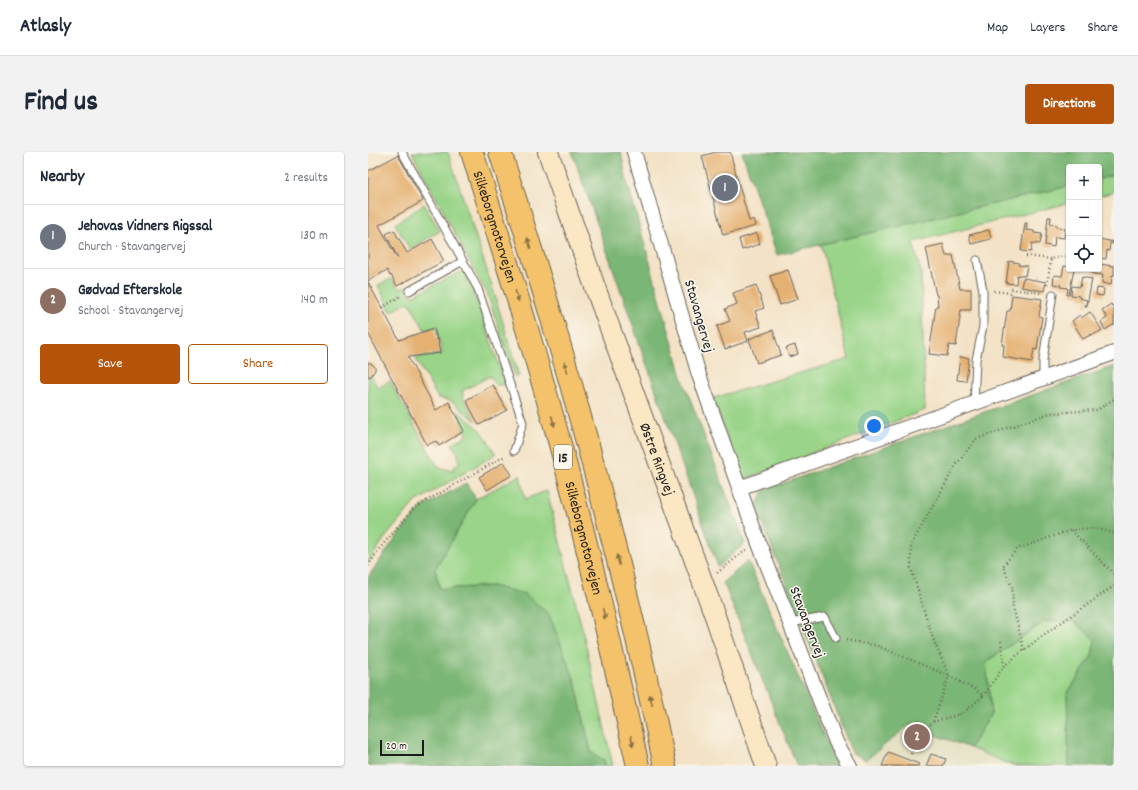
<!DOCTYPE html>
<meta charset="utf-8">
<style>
body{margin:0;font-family:Dekko,sans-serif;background:#f2f2f3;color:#1f2937}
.controls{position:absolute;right:12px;top:12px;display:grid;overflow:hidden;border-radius:4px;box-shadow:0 1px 3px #0004}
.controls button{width:36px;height:36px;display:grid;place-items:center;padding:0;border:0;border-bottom:1px solid #e0e1e3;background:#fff;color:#1f2937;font:20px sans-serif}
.scale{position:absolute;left:12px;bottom:10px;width:44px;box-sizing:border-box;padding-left:4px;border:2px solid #1c1c1c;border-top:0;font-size:11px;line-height:14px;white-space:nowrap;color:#1c1c1c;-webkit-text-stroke:3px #fbf7ec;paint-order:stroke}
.you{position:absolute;left:506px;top:274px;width:14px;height:14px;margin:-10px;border:3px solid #fff;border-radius:50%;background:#1a73e8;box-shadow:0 0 0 6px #1a73e833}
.badge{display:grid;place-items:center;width:26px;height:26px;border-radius:50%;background:#b45309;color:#fff;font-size:13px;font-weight:700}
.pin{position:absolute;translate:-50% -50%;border:2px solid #fff;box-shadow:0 1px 4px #0006}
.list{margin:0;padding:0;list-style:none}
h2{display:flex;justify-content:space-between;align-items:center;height:52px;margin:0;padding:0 16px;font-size:17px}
h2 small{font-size:13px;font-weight:400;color:#747a83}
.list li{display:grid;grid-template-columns:26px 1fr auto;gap:12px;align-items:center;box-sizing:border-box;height:64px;padding:0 16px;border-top:1px solid #e0e1e3}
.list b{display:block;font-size:15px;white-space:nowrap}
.list p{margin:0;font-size:13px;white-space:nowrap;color:#747a83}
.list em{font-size:13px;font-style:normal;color:#747a83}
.actions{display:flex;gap:8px;padding:12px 16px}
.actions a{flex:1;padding:9px 0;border:1px solid #b45309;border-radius:4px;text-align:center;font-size:14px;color:#b45309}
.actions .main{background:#b45309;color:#fff}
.icon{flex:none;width:22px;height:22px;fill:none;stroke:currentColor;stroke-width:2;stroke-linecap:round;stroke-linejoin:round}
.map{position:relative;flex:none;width:746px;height:614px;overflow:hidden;border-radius:4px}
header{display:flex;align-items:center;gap:24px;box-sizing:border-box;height:56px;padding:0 20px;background:#fff;border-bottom:1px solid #e0e1e3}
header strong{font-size:19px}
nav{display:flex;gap:22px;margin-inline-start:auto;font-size:14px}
.intro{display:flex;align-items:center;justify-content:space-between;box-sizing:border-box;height:96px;padding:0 24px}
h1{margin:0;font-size:28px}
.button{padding:10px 18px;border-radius:4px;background:#b45309;color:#fff;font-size:14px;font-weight:700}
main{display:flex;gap:24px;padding:0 24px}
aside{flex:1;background:#fff;border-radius:4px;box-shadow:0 1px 3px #0004}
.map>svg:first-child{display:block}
.built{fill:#e0dcbb}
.green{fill:#99d488;stroke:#5a7852}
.forest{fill:#7ab674;stroke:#4b6948}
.building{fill:#e5b172}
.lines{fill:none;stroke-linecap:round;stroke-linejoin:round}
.service-casing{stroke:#676158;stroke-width:9}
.minor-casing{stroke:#676158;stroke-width:16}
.secondary-casing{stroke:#676158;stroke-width:22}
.motorway-casing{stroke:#676158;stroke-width:24}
.path{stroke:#676158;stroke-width:2.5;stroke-dasharray:1 3;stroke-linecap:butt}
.service{stroke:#fff;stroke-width:7}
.minor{stroke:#fff;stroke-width:14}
.secondary{stroke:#fbe7c3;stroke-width:20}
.motorway{stroke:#f4c26a;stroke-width:22}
.oneway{fill:#886f43}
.labels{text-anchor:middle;stroke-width:3;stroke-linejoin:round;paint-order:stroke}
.shield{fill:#fbf7ec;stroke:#5f5e5a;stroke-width:1}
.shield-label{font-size:14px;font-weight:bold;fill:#1c1c1c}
.street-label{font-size:15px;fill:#1c1c1c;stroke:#fbf7ec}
</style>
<header>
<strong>Atlasly</strong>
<nav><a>Map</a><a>Layers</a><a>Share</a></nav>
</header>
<div class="intro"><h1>Find us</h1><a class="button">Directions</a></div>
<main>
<aside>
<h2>Nearby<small>2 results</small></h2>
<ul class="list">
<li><span class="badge" style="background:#6b7280">1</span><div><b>Jehovas Vidners Rigssal</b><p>Church · Stavangervej</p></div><em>130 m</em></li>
<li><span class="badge" style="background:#8d6e63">2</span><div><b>Gødvad Efterskole</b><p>School · Stavangervej</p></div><em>140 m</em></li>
</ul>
<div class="actions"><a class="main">Save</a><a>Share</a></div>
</aside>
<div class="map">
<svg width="746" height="614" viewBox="0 0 746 614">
<rect width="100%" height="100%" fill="#fbf7ec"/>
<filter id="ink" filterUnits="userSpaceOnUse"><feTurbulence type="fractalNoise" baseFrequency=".025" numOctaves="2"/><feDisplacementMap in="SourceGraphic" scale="8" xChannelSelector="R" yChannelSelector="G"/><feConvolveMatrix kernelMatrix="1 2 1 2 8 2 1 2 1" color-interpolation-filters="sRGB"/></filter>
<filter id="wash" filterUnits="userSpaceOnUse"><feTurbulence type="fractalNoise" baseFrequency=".012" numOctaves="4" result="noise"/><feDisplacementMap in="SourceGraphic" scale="16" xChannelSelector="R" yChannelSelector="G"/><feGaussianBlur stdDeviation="0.9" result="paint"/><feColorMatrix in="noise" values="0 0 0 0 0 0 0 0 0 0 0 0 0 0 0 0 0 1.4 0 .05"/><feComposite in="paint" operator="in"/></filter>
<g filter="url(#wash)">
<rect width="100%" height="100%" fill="#f3e2c6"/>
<path class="built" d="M541 573 602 596 647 614H495L498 608Z"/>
<path class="green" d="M44 0H80L123 131 151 224 147 225 119 140 114 133Z
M746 23V40L731 44V27Z
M701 34V51L545 90 553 121 557 258 375 328 345 246 481 207 453 92Z
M56 52 72 79 42 97 27 72Z
M96 120 105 138 138 233H128L122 224 94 239 96 247 108 269 82 248 70 246 47 206 74 202 68 175 57 178 41 150 23 160 10 133 23 127 32 137 37 135 44 144 90 121Z
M3 224 10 236 22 229 64 305 71 316 84 318 91 310 90 301 84 292 99 283 89 259 113 278 128 302 46 351 16 387 0 411V225Z
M152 323 157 347 179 339 214 476 245 614H237L236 608 223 600 207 529 157 442 124 434 72 437 67 417 108 347Z
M677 469 707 470 727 487 724 504 699 542 701 614H647L602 596 623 562 618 510Z"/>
<path class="forest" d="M204 0H253L258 26 315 228 377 391 350 415Z
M374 0H746V23L731 27V15H701V34L409 103Z
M746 214V614H701L699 542 724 504 727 488 707 470 677 469 618 510 623 562 602 596 541 573 498 608 484 601 388 355 396 338Z
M98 331 108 347 67 417 72 437 124 434 157 442 181 462 207 529 223 600 236 608 237 614H0V425L29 384 53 356Z
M380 409 469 614H429L355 430Z"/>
<g id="blocks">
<path class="building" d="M348 0H362L381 69 386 67 388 74 355 83 334 4Z
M30 3 55 49 11 73 29 106H30L18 82 26 78 39 101 64 87 76 109 29 134 23 123 22 124 19 118 0 129V19Z
M680 65H683L682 72 689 73V75L697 76 696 86 687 85 686 95 677 93Z
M657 71H659L658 78 666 79V81L674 82 672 92 664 91 663 100 653 99Z
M621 78 623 87 603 92 601 83Z
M389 81 392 92 374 98 371 87Z
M731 87 746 90V92L742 91 741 99 739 98 738 107 731 106Z
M575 92 578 104 585 103 592 137H603V158H593L588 194 581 193 579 204 561 202 568 154H570L569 143H568L558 96Z
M641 109 651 111 650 113 659 114 657 124 649 123 648 132 638 131Z
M731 112 746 114V124H744L743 133 734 131 735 123 725 122V117H731Z
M696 114 701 115V117H706L701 143H699L700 136 692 135 693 133 685 132 686 123 694 124Z
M420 118 430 147 412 153 402 124Z
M714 125 724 127 719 154H717L719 148 711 146V144L703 143 704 134 712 135Z
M655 126 678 130 676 139 653 135Z
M0 130 31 188 66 176 69 188 70 187 71 191H70L72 201 40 205 68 258 81 250 96 279 71 294 68 289 59 293 0 181Z
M388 133 396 156 387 159 393 175 377 180 380 189 357 197 349 174 362 169 357 157 369 152 365 141Z
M729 136 736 137 735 144 728 143Z
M644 143 674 147 671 164 674 165 669 198 666 197 664 210 635 205 636 193H634L639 159H642Z
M743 152 744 154 746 153V174L745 173 737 178 733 170 739 166 734 158Z
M722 160 734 178 725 183 724 182 715 187 704 169 712 163 713 166Z
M405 178 413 203 389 211 381 187Z
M427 193 430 202 421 205 418 196Z
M592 205 601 206 598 229 589 228Z
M0 210 4 212 7 215V218L3 224 0 225Z
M125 233 139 258 111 273 98 248Z
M136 310 144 323 119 338 111 325Z
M520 600 551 612V614H514Z
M563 602 578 607 575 614H558Z"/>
</g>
</g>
<g filter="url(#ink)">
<use href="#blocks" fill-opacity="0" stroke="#676158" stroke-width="1"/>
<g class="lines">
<g class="service-casing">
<path id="service" d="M34 0 95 109 110 137 155 271 146 299
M41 139 95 109
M675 226V208L685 142
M606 251 608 208 615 174V138L609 108
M422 471 457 465 468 486"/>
</g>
<g class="minor-casing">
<path id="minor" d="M266 0 331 223 390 389 468 590 482 614
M371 336 746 201"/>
</g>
<g class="secondary-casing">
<g id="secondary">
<path id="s1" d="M180 0 227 135 347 464 398 614"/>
</g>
</g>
<g class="motorway-casing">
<g id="motorway">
<path id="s2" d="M104 0C141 117 178 234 208 353 231 439 250 527 270 614"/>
<path d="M132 0C198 202 254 406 297 614"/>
</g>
</g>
<path class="path" d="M658 104 683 107
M679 133 683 107 701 103
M626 139 642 141 644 137 674 141
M14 156 34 143
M746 381 725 376 703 378 746 422
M0 414 12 396 46 356 137 304
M349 421 378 398
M478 488 510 494 581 524 565 487 543 416V393L588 313 608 287 682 261 729 258 746 247
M633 489 636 514
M656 498 645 455 644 435 635 414 649 397 703 378
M615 544 636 514 656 498 674 484 746 434
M543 602 551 582 565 570 595 561 615 544 608 538 581 524 565 570"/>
<use href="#service" class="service"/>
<use href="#minor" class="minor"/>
<use href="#secondary" class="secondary"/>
<use href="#motorway" class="motorway"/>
</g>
<defs><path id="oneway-solid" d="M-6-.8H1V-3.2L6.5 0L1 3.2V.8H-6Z"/></defs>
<g class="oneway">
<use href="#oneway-solid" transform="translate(161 91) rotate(-107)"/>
<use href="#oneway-solid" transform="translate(149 144) rotate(73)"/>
<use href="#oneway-solid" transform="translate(198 215) rotate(-106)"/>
<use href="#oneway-solid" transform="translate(185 269) rotate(75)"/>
<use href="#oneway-solid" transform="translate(250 408) rotate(-104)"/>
<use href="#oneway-solid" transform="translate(236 462) rotate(77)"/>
<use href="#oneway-solid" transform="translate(283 548) rotate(-102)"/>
<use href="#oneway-solid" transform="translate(264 589) rotate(78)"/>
</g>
</g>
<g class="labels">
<rect class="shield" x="186" y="293" width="18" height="24" rx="3"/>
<g class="shield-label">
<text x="195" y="310">15</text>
</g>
<g class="street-label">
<text dy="5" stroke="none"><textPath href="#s2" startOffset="78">Silkeborgmotorvejen</textPath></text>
<text transform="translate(332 164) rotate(74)" y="5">Stavangervej</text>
<text dy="5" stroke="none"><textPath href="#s1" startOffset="326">Østre Ringvej</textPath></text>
<text dy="5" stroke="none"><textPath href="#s2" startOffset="402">Silkeborgmotorvejen</textPath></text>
<text transform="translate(440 470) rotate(69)" y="5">Stavangervej</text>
</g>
</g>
</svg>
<div class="controls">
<button>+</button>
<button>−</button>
<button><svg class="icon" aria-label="locate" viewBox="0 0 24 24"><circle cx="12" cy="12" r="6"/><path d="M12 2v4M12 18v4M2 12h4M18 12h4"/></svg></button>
</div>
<div class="scale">20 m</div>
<div class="you"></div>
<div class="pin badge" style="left:357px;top:36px;background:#6b7280">1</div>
<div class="pin badge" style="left:549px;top:585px;background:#8d6e63">2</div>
</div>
</main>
